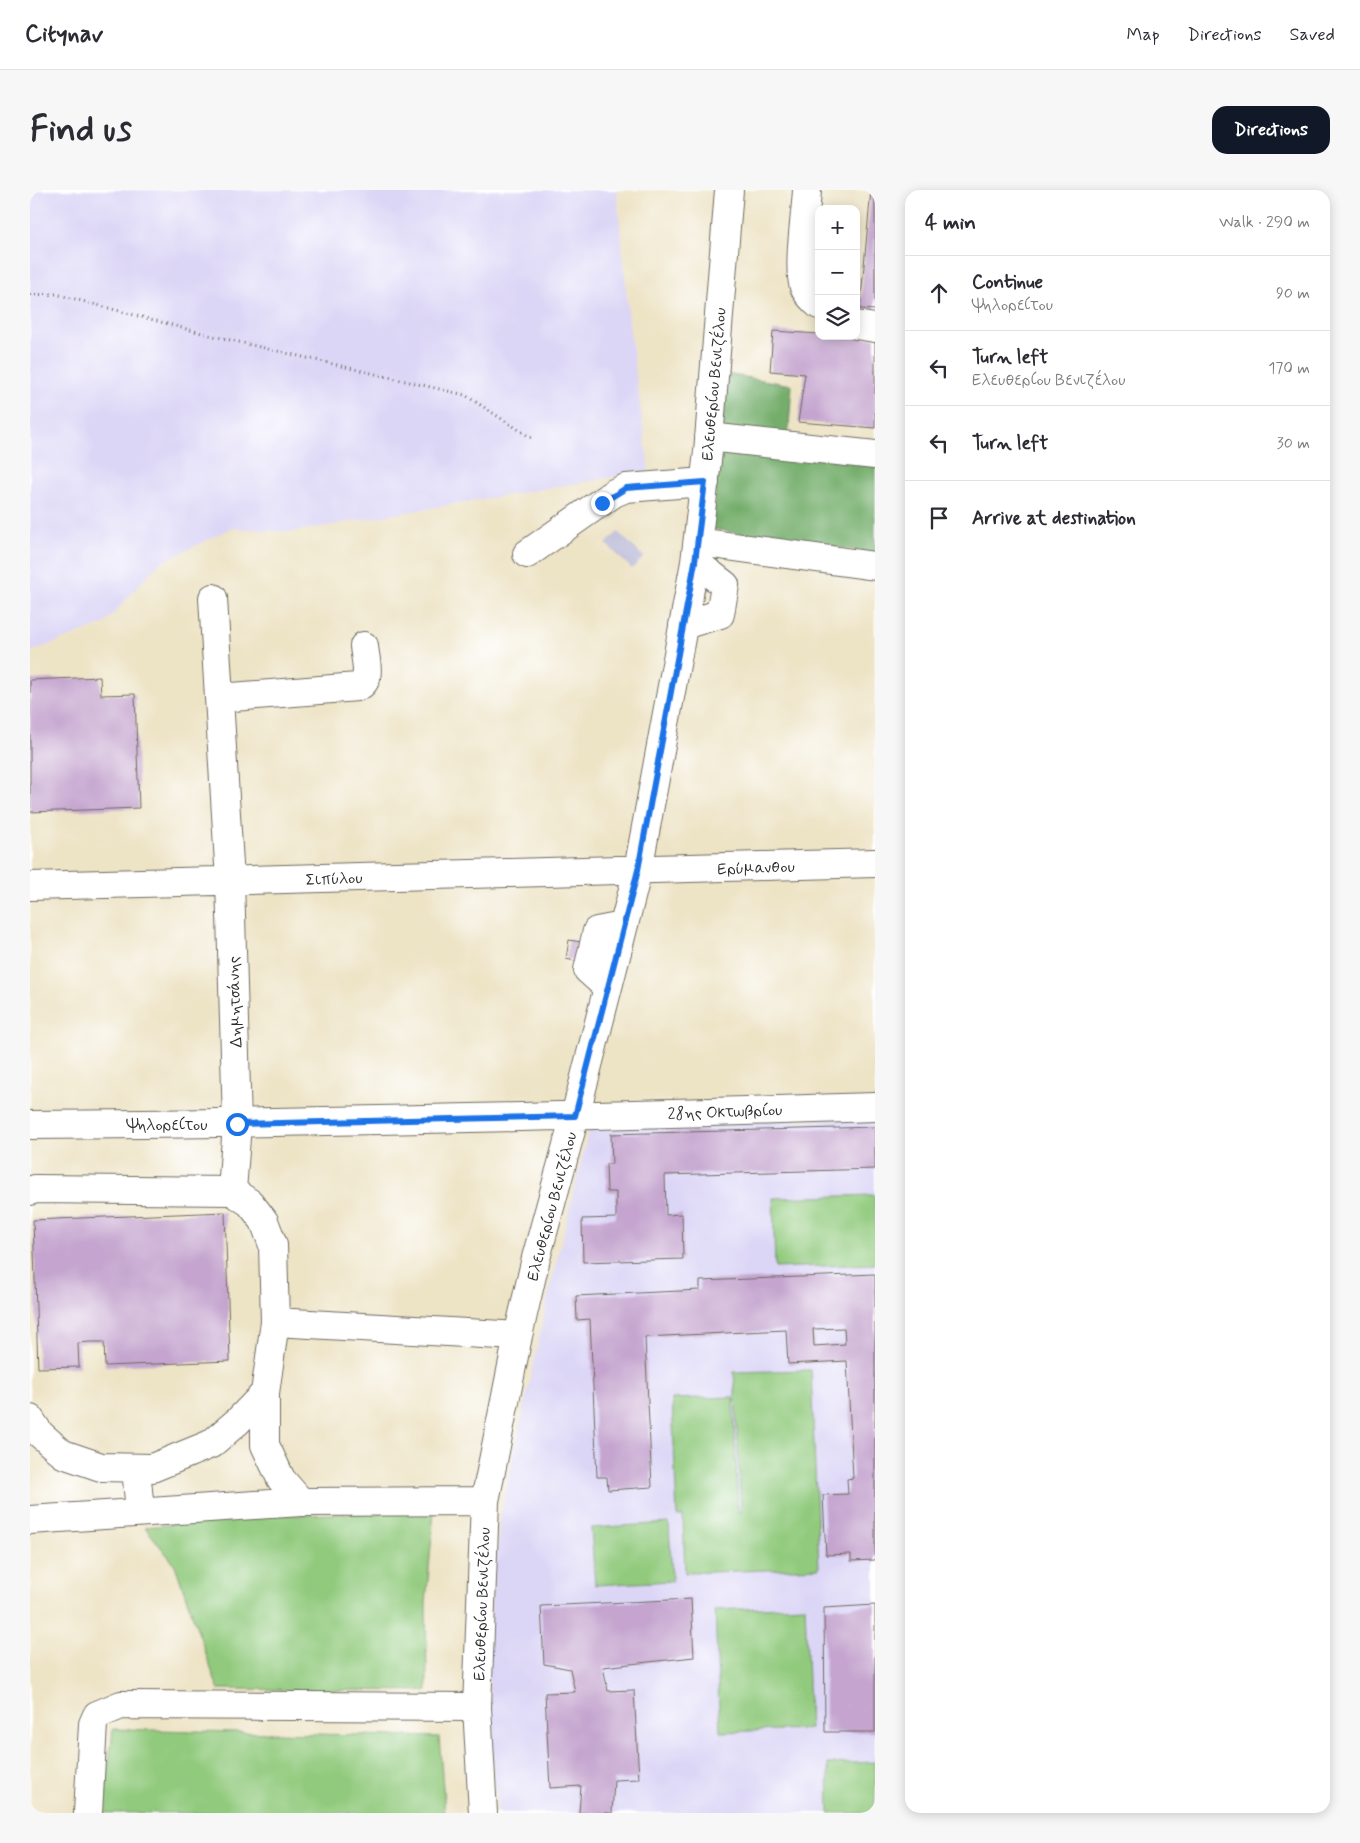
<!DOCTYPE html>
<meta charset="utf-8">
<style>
body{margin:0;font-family:Mynerve,sans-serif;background:#f7f7f7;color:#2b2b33}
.controls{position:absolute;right:15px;top:15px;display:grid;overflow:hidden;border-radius:10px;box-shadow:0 2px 12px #0003}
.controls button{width:45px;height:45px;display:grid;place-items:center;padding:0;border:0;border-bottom:1px solid #e1e1e2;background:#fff;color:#2b2b33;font:25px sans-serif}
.stop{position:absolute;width:15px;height:15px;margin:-11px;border:4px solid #1a73e8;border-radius:50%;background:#fff}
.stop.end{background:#1a73e8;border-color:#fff;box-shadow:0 1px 5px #0008}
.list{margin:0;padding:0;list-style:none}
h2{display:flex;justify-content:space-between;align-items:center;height:65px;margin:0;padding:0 20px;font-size:21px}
h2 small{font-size:16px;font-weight:400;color:#7c7c81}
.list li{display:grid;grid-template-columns:32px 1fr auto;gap:15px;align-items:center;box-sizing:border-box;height:75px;padding:0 20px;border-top:1px solid #e1e1e2}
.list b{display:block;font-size:19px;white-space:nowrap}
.list p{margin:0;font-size:16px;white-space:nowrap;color:#7c7c81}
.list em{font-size:16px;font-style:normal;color:#7c7c81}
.icon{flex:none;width:28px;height:28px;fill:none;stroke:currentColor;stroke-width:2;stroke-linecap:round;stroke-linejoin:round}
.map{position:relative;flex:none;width:845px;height:1623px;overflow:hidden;border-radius:15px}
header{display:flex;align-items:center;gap:30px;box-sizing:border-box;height:70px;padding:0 25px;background:#fff;border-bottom:1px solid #e1e1e2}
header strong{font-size:24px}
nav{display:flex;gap:28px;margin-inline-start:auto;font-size:18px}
.intro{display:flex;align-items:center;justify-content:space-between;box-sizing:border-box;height:120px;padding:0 30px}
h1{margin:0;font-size:35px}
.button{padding:12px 22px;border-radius:15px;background:#111827;color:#fff;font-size:18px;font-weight:700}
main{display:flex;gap:30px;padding:0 30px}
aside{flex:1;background:#fff;border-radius:15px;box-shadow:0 2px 12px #0003}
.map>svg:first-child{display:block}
.built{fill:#dcd6f6}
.industrial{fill:#c2c2dc}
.green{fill:#91ca7d;stroke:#5e7a54}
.forest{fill:#74ae6c;stroke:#506c4c}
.building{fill:#c5a5cf;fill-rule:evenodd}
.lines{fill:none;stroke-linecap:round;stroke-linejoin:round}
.minor-casing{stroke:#6f6b61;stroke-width:30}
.path{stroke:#6f6b61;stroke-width:3;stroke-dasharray:1 4;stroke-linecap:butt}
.minor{stroke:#fff;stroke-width:28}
.route{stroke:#1a73e8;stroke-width:6}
.labels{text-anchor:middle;stroke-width:4.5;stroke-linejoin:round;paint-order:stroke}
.street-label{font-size:16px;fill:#2b2b2b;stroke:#fff}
</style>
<header>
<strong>Citynav</strong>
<nav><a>Map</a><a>Directions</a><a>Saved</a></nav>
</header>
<div class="intro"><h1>Find us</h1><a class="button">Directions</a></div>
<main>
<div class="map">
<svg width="845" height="1623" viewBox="0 0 845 1623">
<rect width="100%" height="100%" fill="#fff"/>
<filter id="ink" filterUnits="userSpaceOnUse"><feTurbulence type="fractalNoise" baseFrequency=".02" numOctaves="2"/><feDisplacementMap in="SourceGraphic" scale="10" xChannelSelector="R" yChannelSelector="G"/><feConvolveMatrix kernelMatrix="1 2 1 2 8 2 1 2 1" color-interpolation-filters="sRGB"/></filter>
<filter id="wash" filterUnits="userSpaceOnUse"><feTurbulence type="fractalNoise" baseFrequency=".0096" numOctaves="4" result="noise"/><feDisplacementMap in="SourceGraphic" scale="20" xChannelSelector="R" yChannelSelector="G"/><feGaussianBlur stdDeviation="1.12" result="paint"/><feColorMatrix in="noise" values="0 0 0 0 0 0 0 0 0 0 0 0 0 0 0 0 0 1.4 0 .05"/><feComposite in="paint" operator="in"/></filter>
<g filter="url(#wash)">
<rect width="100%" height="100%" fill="#ede3c5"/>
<path class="built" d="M0 0H587L600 141 619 281 261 342 202 338 128 374 74 434 0 462Z
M845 927V1623H468L459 1534V1435L471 1322 522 1089 559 940Z"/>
<path class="industrial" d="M588 342 614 367 602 379 576 354Z"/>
<path class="green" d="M845 1005V1074L745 1078 743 1008Z
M781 1180 789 1378 655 1383 653 1326H647L642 1209 703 1207 708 1322 711 1323 704 1182Z
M404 1321 396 1413 397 1501 188 1499 145 1375 115 1337 233 1326Z
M639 1333 642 1391 565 1395 561 1338Z
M775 1416 780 1539 690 1542 685 1420Z
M83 1539 409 1547 415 1623H73Z
M845 1572V1623H799L798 1574Z"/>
<path class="forest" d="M697 184 762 195 757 264 845 275V363L682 339Z"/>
<g id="blocks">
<path class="building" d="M841 0H845V120L830 119Z
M743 141 789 144V146L845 148V238L768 232 775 184 740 181Z
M70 487 71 505 105 504 109 618 0 622V490Z
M539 750 557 753 554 773 536 769Z
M845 937V979L635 985 636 1025 652 1024 653 1069 553 1072 552 1029 586 1028V1002H577L576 974H582L581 944Z
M195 1022 200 1171 75 1176 74 1152H60L48 1153 49 1177 8 1178 3 1030Z
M845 1084V1370L821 1371V1364L796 1365 793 1305 818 1304 817 1289 823 1288 817 1171 758 1174 756 1140 615 1147 622 1297 578 1300 577 1287H567L560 1129 547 1130 546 1106 670 1100V1091ZM814 1138 815 1154 784 1156 783 1139Z
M661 1409 664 1467 573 1477 578 1501 604 1500 609 1589 584 1590 582 1623H549L551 1596 520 1598 515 1503 545 1502 540 1479 514 1474 511 1416Z
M845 1415V1542H795L794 1418Z"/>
</g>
</g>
<g filter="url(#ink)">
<use href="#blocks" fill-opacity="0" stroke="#6f6b61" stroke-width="1"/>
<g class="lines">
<g class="minor-casing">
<path id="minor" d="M777 0C776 23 767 77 774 97 777 105 783 109 789 115
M826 135 845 138
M679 247 845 265
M668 352 845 376
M497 364 584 303 596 298 675 292
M183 408 200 691 207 934 202 1001
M653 435 690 424 695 395 665 372
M190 508 327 497C343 491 335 469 334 456
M0 696 845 673
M577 797 558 780 567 741 593 736
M0 935C282 933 563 926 845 917
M0 1001 5 999 202 1001 220 1013 234 1031 243 1055 245 1132
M0 1229 10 1244 33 1264 71 1277 122 1278 181 1254 208 1231 235 1203
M106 1278 110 1322
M271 1312 251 1289 235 1255V1203L245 1132 488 1146
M0 1330 271 1312 455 1311
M58 1623 63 1534 67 1525 91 1515 447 1517
M453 1623 447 1517 455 1311 488 1146 506 1068 545 926 608 680 665 372 678 262 699 0"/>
</g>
<path class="path" d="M0 105 26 104 179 145 435 205 503 249"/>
<use href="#minor" class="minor"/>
</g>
</g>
<g class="lines" filter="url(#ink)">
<path class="route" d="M207 934 545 926 608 680 665 372 675 292 596 298 572 313"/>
</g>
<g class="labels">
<g class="street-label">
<text transform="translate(683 194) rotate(-85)" y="6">Ελευθερίου Βενιζέλου</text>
<text transform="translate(726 677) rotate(-2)" y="6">Ερύμανθου</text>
<text transform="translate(304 688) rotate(-2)" y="6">Σιπύλου</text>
<text transform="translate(204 812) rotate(-92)" y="6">Δημητσάνης</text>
<text transform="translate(695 921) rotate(-2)" y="6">28ης Οκτωβρίου</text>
<text x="137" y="940">Ψηλορείτου</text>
<text transform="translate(521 1016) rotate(-75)" y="6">Ελευθερίου Βενιζέλου</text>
<text transform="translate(451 1414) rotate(-88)" y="6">Ελευθερίου Βενιζέλου</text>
</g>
</g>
</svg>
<div class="controls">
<button>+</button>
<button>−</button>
<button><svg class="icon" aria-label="layers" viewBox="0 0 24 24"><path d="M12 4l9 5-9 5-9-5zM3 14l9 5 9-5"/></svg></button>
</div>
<div class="stop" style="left:207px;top:934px"></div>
<div class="stop end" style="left:572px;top:313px"></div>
</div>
<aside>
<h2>4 min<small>Walk · 290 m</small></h2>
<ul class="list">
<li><svg class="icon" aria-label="ahead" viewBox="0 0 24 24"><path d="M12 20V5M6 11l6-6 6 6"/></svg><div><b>Continue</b><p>Ψηλορείτου</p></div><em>90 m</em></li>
<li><svg class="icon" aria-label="left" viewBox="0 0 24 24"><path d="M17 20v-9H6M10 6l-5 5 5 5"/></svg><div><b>Turn left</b><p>Ελευθερίου Βενιζέλου</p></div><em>170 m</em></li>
<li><svg class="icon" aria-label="left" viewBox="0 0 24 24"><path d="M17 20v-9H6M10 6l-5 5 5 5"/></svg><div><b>Turn left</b></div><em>30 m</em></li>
<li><svg class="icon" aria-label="arrive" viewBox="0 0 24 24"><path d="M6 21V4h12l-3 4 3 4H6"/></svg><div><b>Arrive at destination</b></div></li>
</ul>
</aside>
</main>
